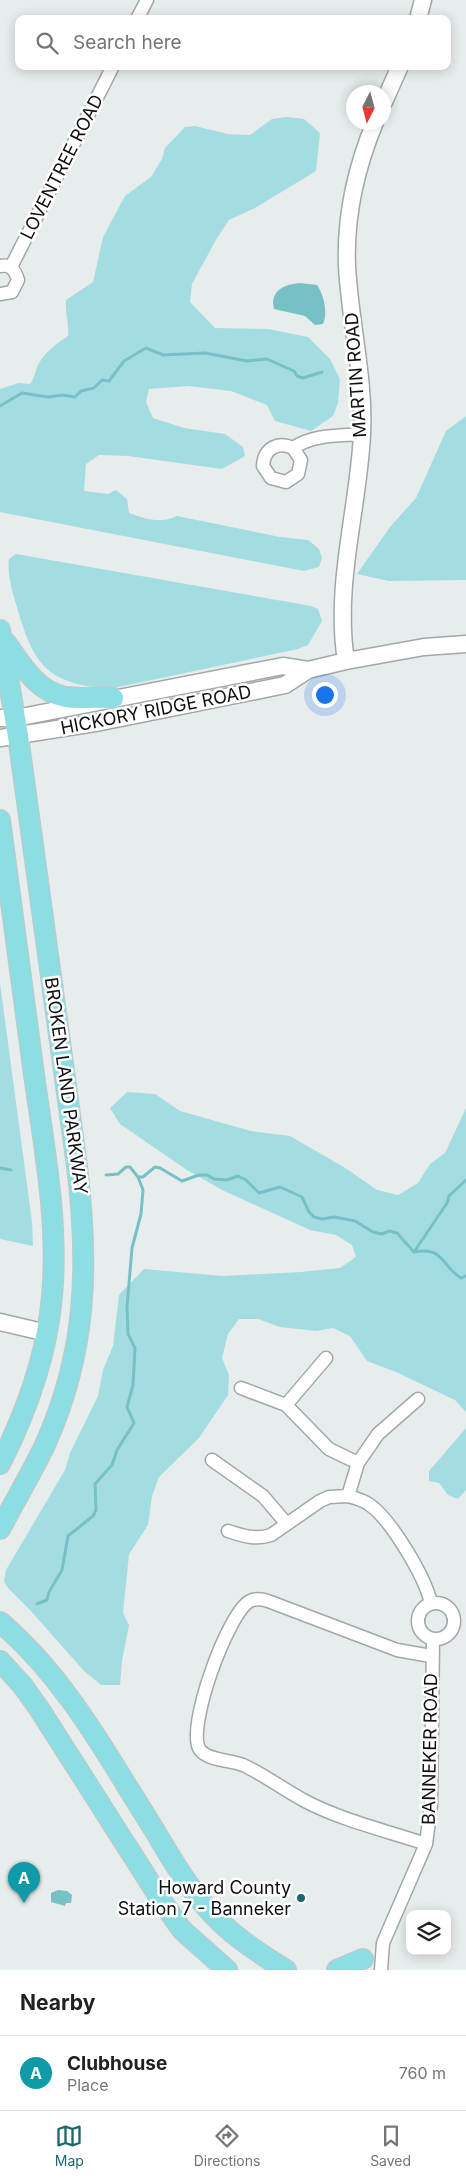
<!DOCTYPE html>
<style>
body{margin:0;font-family:Inter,sans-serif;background:#f2f2f2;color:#202124}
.controls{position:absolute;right:15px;bottom:15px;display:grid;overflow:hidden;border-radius:10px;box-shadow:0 2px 12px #0003}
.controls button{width:45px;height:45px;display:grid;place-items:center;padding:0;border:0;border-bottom:1px solid #e0e0e0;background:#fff;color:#202124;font:25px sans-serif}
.compass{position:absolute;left:346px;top:85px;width:45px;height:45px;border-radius:50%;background:#fff;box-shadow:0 2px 12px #0003;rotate:186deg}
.you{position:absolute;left:324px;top:694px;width:18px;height:18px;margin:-12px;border:4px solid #fff;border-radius:50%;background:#1a73e8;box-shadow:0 0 0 8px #1a73e833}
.badge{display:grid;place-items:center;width:32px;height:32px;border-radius:50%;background:#1a686d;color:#fff;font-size:16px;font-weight:700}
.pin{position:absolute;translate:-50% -41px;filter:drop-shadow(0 1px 2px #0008)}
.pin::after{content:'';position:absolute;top:26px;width:18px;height:15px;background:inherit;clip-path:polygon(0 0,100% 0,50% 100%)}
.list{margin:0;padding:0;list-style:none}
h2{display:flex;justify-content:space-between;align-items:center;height:65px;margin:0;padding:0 20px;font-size:21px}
h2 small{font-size:16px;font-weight:400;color:#757577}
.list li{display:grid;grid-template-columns:32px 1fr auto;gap:15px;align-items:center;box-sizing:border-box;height:75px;padding:0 20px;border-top:1px solid #e0e0e0}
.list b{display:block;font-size:19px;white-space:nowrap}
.list p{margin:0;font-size:16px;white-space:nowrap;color:#757577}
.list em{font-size:16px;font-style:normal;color:#757577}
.icon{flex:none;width:28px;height:28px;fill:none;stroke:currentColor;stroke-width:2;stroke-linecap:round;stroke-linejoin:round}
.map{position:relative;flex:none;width:466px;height:1970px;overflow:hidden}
.search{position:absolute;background:#fff;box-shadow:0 2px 12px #0003;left:15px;right:15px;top:15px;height:55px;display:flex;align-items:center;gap:12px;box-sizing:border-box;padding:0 18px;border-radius:10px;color:#757577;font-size:19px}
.sheet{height:140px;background:#fff}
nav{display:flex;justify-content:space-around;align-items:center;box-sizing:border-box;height:70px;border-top:1px solid #e0e0e0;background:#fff;font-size:14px;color:#757577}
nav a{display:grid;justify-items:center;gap:2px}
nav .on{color:#1a686d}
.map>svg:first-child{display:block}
.green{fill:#a4dde1}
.water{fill:#77c1c6}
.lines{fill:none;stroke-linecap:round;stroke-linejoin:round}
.stream{stroke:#77c1c6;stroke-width:3}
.minor-casing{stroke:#a2a7a8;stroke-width:15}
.tertiary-casing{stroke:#a2a7a8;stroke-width:19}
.primary-casing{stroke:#c5c6c6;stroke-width:22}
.minor{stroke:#fff;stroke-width:12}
.tertiary{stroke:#fff;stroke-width:16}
.primary{stroke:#8cdee3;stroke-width:20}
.poi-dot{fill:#1a686d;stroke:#fff;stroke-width:2}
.labels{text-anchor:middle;stroke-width:5;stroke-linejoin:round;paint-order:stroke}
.street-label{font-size:18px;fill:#0f1111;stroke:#fff}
.poi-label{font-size:18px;fill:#0f1111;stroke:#fff;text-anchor:end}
</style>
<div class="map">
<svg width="466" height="1970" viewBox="0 0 466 1970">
<rect width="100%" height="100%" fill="#e7eced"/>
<path class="green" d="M287 117 304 119 320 133 316 171 255 208 229 220 217 238 192 284 190 302 215 328 268 329 308 337 330 359 340 379 338 403 333 416 311 431 275 421 267 405 231 391 188 386 149 389 146 402 153 418 184 428 225 434 243 447 245 456 222 469 128 456 99 455 86 464 84 491 108 494 116 490 127 499 129 513C147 519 159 524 177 516L280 537 308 540 319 549 322 558 319 567 304 571 0 512V389L19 383 30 384C35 377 35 371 38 365 45 352 56 344 68 336 69 323 65 313 66 300L93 282 103 237 125 196 151 177 162 159 165 148 185 127 195 126 228 134 250 135 272 119Z
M466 416V580L389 581 357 574 390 527 416 498 446 431Z
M16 554 311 606 318 609 322 621 308 645 298 649 109 689C49 683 35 668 18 611 13 593 7 577 9 559Z
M0 983 32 1222 33 1246 0 1239Z
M127 1092 155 1094 180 1111 251 1131 290 1136 347 1169 377 1190 398 1195 418 1183 430 1164 445 1153 466 1108V1412L455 1400 396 1372 367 1361 350 1336 333 1328 316 1331 280 1327 258 1319H239L228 1334 222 1358 229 1375 228 1395 199 1438 159 1477 152 1496 148 1525 129 1554 123 1613 129 1625 122 1661 120 1685H101L84 1671 30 1610 8 1588 4 1581 6 1570 65 1470 70 1453 98 1396 103 1370 113 1346 119 1295 144 1269 223 1276 301 1272 340 1268 356 1257 352 1245 336 1235 310 1230 224 1191 187 1170 120 1124 110 1108Z
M466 1428V1490L458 1499 448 1495 439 1483 429 1481V1471Z"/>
<path class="water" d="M300 283 317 285C324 295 328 313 323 324L315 325 305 316 274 309C269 290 286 284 300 283Z
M58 1890 67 1891 72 1895 71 1903H66L65 1906 51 1902V1893Z"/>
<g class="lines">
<path class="stream" d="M0 406 22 393 48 397 62 395 75 397 81 391 94 388 102 380 109 381 124 361 146 348 163 355 205 353 247 361 267 359 294 371 297 376 303 378 322 372
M0 1168 11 1170
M106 1175 118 1174 126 1167H130L138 1177H143L155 1167 160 1168 182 1181 199 1175H207L214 1179 227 1180 238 1176 246 1180 259 1193 280 1187 302 1197 309 1212 314 1217 322 1219 334 1217 355 1221 373 1232 382 1234 389 1231 397 1233 414 1252C444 1246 441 1266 461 1278L466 1276
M414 1252 447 1203 449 1196 466 1180
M37 1604 47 1600 49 1592 62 1570 68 1536 93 1516 96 1510 95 1484 112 1465 117 1450 134 1423 127 1407 133 1385 135 1348 128 1334 127 1307 132 1248 141 1214 143 1190 138 1177"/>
<g class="minor-casing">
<path id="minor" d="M137 19 147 0
M0 266C11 264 15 270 18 280L12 292 0 294
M11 267 113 66
M293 448C278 441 264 448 263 466L271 478 286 482 298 474 301 460 293 448C314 434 338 436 362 434
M286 1405 326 1358
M212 1460 263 1496 286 1523
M358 1463 378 1434 418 1399
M348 1496C356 1498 363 1500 370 1505 392 1521 425 1577 431 1603
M228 1531C243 1536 256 1540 271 1535L320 1501 329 1497 348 1496 358 1463 329 1449 286 1405 241 1388
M418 1621a18 18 0 1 1 36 0a18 18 0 1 1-36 0Z
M426 1844C387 1831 341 1820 305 1801 284 1790 265 1775 243 1765 231 1760 209 1761 200 1750 185 1730 228 1612 250 1601 256 1598 262 1599 268 1601L397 1650 431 1656
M381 1970 383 1943 426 1844 431 1805 433 1639"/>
</g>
<g class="tertiary-casing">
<path id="tertiary" d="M418 19 423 0
M384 102 400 66
M346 661C334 585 358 511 362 435 365 379 350 323 347 266 345 216 356 168 375 122
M0 718H16L283 666 308 670
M0 738 101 722 285 685 308 670 346 661 424 647 466 644
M0 1322 47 1333"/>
</g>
<g class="primary-casing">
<path id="primary" d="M0 630 18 736 77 1166C89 1266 87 1352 45 1445 31 1474 15 1501 0 1529
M6 643C21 664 37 692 66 697 81 699 98 697 113 698
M0 820C11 902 22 985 33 1067 43 1142 59 1220 52 1296 47 1356 27 1411 0 1464
M0 1622C67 1679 108 1757 155 1831 170 1857 186 1884 206 1907 228 1933 257 1952 286 1970
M0 1661 23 1686 40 1710 163 1903 182 1930 227 1970
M337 1970 363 1959"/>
</g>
<use href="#minor" class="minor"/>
<use href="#tertiary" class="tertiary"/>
<use href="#primary" class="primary"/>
</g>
<circle class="poi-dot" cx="301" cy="1898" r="5"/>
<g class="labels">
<g class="street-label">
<text transform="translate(62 167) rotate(-63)" y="6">LOVENTREE ROAD</text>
<text transform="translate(356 375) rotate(-94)" y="6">MARTIN ROAD</text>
<text transform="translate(156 710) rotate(-11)" y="6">HICKORY RIDGE ROAD</text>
<text transform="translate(66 1086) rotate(82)" y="6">BROKEN LAND PARKWAY</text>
<text transform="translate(430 1749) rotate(-89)" y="6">BANNEKER ROAD</text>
</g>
<g class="poi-label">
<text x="291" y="1894">Howard County<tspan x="291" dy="21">Station 7 - Banneker</tspan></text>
</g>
</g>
</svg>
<div class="controls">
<button><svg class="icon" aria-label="layers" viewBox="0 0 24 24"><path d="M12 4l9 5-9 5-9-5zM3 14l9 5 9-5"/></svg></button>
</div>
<svg class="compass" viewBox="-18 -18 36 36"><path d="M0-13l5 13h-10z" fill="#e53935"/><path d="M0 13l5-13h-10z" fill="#757577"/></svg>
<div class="you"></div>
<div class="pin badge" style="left:24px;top:1903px;background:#0f9aa8">A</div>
<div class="search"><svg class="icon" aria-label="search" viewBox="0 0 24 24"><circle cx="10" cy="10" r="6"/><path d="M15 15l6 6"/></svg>Search here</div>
</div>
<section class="sheet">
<h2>Nearby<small></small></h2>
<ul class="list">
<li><span class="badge" style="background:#0f9aa8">A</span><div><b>Clubhouse</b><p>Place</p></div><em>760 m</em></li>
</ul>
</section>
<nav>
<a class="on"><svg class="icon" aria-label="map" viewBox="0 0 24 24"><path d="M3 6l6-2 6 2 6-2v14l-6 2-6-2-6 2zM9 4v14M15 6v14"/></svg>Map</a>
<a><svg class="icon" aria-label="directions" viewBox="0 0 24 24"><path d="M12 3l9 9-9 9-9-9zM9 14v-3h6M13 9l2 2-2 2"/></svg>Directions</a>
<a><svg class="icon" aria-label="saved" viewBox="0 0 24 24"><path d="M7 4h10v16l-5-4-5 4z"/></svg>Saved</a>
</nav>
